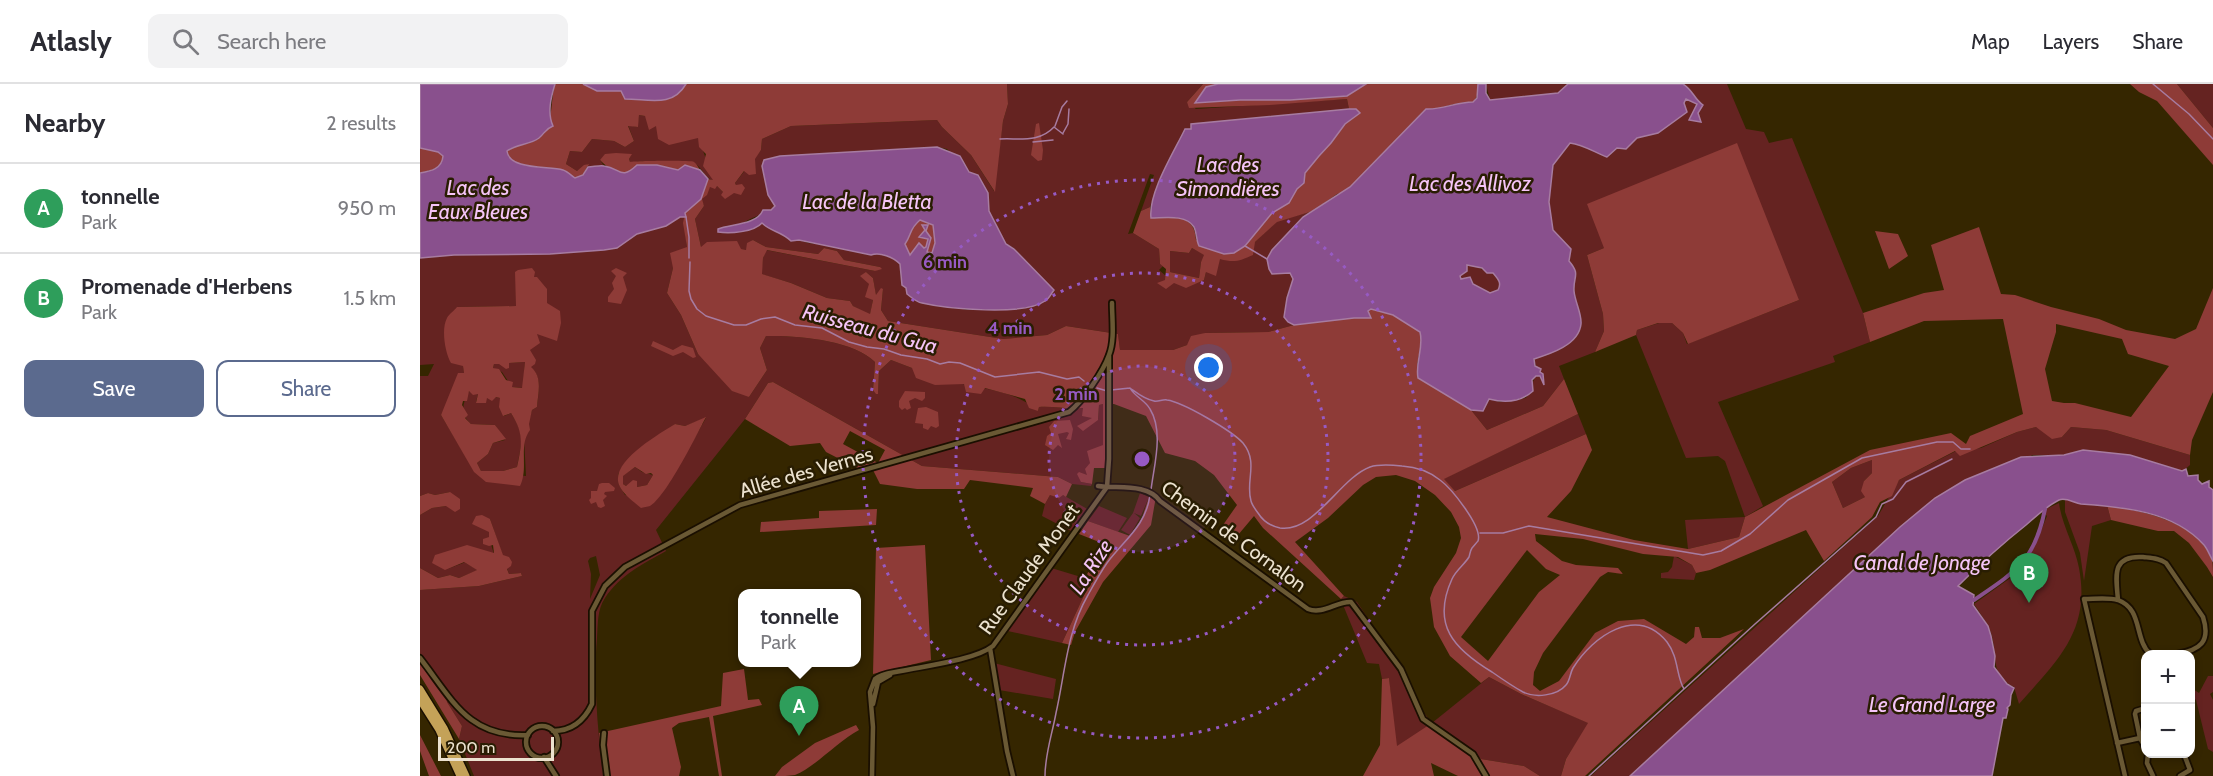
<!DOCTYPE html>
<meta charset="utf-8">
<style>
body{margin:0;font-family:Cabin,sans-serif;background:#f2f2f3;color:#2b2b33}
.controls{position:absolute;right:18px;bottom:18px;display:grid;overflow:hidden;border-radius:12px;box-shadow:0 3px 9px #0003}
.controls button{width:54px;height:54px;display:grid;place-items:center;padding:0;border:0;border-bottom:2px solid #e1e1e2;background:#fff;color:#2b2b33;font:30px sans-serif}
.scale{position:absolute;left:18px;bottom:15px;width:116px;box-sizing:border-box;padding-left:6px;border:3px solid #ece2cf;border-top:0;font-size:16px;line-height:21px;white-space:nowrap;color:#ece2cf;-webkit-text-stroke:4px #291d02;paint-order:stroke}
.you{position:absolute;left:789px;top:284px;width:21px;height:21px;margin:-15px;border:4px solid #fff;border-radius:50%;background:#1a73e8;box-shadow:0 0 0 9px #1a73e833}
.badge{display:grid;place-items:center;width:39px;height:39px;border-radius:50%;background:#5b6a8e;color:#fff;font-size:20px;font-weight:700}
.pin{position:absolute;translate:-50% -50px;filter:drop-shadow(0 2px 3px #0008)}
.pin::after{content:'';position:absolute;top:32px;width:21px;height:18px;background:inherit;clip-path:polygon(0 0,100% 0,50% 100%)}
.popup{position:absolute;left:318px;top:505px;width:123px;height:78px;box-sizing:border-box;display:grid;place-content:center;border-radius:12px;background:#fff;filter:drop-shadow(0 2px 4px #0005);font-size:20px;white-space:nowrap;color:#7c7c81}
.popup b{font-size:22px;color:#2b2b33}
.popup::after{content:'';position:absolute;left:50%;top:100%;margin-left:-12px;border:12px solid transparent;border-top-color:#fff}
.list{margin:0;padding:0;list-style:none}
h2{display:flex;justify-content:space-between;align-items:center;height:78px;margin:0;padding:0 24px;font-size:26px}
h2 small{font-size:20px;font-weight:400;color:#7c7c81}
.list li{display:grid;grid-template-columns:39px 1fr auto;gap:18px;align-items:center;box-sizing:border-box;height:90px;padding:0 24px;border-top:2px solid #e1e1e2}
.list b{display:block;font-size:22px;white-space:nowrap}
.list p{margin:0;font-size:20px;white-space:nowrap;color:#7c7c81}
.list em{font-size:20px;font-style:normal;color:#7c7c81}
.actions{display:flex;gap:12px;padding:18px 24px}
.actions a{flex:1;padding:14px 0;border:2px solid #5b6a8e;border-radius:12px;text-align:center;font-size:21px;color:#5b6a8e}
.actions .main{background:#5b6a8e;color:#fff}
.icon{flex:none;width:33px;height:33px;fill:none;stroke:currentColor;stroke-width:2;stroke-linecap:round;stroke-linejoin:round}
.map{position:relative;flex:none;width:1793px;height:692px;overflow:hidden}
header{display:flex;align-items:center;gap:36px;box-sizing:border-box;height:84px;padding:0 30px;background:#fff;border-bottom:2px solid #e1e1e2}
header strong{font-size:28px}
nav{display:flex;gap:33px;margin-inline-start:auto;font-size:21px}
.search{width:420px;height:54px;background:#f2f2f3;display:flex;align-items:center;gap:15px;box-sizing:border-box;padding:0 21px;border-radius:12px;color:#7c7c81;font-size:22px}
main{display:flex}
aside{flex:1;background:#fff}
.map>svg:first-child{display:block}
.green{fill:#652321;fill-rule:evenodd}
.forest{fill:#8e3b37;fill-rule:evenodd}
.water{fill:#89508d;stroke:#a77ca1;stroke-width:1.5;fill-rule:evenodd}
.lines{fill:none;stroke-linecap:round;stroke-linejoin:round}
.stream{stroke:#a77ca1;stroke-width:1.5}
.canal{stroke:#89508d;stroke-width:4}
.minor-casing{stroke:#1a0f00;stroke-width:8}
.trunk-casing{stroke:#1a0f00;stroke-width:10}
.minor{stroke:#6a5934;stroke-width:4.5}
.trunk{stroke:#c4a258;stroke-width:7}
.ring{fill:none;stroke:#975ac3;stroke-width:3;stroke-dasharray:3 6}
.labels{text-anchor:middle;stroke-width:5;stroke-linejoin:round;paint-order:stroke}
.street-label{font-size:20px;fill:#ece2cf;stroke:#291d02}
.water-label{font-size:21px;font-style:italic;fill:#f5c4f7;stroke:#291d02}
.centre{fill:#975ac3;stroke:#291d02;stroke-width:3}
.ring-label{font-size:18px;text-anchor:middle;font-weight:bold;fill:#975ac3;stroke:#291d02;stroke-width:5;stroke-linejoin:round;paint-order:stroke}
</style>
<header>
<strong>Atlasly</strong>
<div class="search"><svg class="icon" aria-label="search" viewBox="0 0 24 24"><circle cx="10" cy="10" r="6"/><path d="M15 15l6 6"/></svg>Search here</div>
<nav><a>Map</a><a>Layers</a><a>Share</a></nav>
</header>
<main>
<aside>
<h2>Nearby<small>2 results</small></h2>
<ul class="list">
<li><span class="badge" style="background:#2e9e5b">A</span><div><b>tonnelle</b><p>Park</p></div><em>950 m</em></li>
<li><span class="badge" style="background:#2e9e5b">B</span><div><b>Promenade d'Herbens</b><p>Park</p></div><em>1.5 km</em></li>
</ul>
<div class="actions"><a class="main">Save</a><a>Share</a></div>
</aside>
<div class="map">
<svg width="1793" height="692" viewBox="0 0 1793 692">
<rect width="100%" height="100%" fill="#352600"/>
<path class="green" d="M587 0H783L767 18 776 25 927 15 929 25 772 40 771 45H766L743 90 730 123 721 127 734 91 730 90 708 150 713 149 739 165 740 180 743 182 739 186 754 199 784 196 786 188 800 174 835 158 857 137 893 127 883 133 852 166 856 190 870 189 873 195 867 214 864 232 868 238 874 241 848 248 785 249 767 261 753 266H700L698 250 646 242 627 251 583 255 468 237 461 226 463 205 456 212 453 194 446 188 453 216 450 231 433 222 430 217 407 214 371 199 341 190 343 174 346 166 455 187 460 183 424 176 417 167 404 164 398 170 346 163 333 156 326 166 281 163 275 135 284 122 281 115 290 103 297 102 303 108 316 101 315 99 341 66 342 55 371 42 517 36 522 43 551 71 574 107 583 37 588 20ZM517 63 527 65 568 109 569 127 586 160 595 165 612 223 546 226 537 223 500 219 481 195 480 179C464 163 411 162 388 159L379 156 371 157C362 148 352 146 342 139L324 146 314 147C324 134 342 132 355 123L343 89 344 76 360 72Z
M1066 0H1148L1138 9 1070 16Z
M1263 0H1307L1326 45 1344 48 1349 59 1372 54 1443 229 1450 258 1413 272 1415 278 1298 318 1343 422 1325 433 1319 453 1268 465 1265 436 1325 433 1305 377 1298 372 1266 374 1216 251 1217 246 1239 239H1252L1263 249 1267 260 1379 216 1184 164 1167 171 1183 230 1184 247 1175 268 1139 282 1144 295 1123 322 1067 346 1051 326 1063 327 1069 315 1080 318 1106 314 1116 291 1120 292 1121 299C1120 289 1116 284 1114 275 1130 270 1159 260 1161 240 1162 230 1155 218 1154 208 1153 193 1161 191 1148 177L1151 165 1133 146 1129 118 1133 81 1150 59C1164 61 1174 68 1188 72L1198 64 1206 65 1217 54 1238 49 1266 14 1277 20 1275 27 1280 38C1278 23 1277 8 1263 0Z
M1757 0H1793V44Z
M219 31 225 32 237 42 278 53 294 97C285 94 284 87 277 81 270 76 220 76 210 79L209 75 211 71 180 76 184 82 168 83V80L157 87 146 80 150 67 162 68 172 55 194 57 205 63 214 57 208 41 217 43Z
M260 133H266L264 139 267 163 253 184 247 209 261 231 278 270 329 313 347 286 340 264 346 252C376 251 434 256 455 278L453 306 458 309 459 287 471 276C494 285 519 294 543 300 570 306 597 308 618 327L619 323C635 322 648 326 664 324L669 332 678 336 679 321 683 320V361L670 379 667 392 661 398 672 400 671 402 652 400 638 393 502 382 353 298 348 299 325 335 236 446 246 467C223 480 200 491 185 514 177 526 178 540 177 554 173 600 178 646 183 692H54L39 655 42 642 27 618 26 611 0 580V506L59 502 102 492 101 489 89 490 70 435 69 454 74 470 69 469 25 486 44 478 58 486 39 494 30 491 18 494 0 484V431L12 424 26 422 30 408 15 411 8 409 0 412V292H8L14 280 0 281V174L34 171 130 170 184 166 197 164 217 150 246 142ZM112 184V191L127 219 110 266V283C123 292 118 309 117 323L112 326 104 353 106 392 55 388 21 331 44 289 38 223 96 222ZM286 334 246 403 236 416 205 411 199 401 198 390 255 340 265 342ZM176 472 180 491 170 515 171 490 168 477 170 474Z
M772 164 785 171 781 178 779 194 750 188V167L769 169Z
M1047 181C1057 181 1064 188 1073 189 1078 195 1082 199 1078 206L1070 209 1053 200 1052 196 1041 195 1040 193Z
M105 278 103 304 92 303 82 288 73 284 74 280Z
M49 307 58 310 56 318C64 315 72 311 80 314L84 332 91 329C105 351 102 357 97 383L83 387H61L57 379 68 370 73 359 85 356 75 341 51 340C40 330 42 320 49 307Z
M1158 330 1166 350 1035 407 1023 395Z
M1616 343 1642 353 1651 343 1686 346 1770 371V381L1763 387 1710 371 1663 366 1644 371H1612L1210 692H1171L1458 432 1479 396 1536 367 1561 364 1597 348Z
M1452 376V389L1444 397 1445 413 1423 424 1412 398 1431 384Z
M215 383 222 388 233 391 227 401 217 403V397L206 402 203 400 202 392Z
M720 409 729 413 721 432 714 429 720 434 710 451 701 446 713 429Z
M630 411H643L669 426 653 448 622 432 625 420Z
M1645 415 1657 419 1687 421 1691 436 1672 442 1664 497 1660 469 1645 428Z
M1639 419C1642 442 1655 462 1659 484 1671 547 1637 577 1599 620L1594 603C1569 591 1578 571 1571 549 1567 539 1560 529 1554 520L1596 490 1615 462 1627 432 1625 430 1626 425Z
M679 422 707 434 698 448 668 437Z
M1254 472 1272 481 1276 489 1274 496 1241 494V489L1248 488 1252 483Z
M628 483 671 496 642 559 583 546Z
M924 512 937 518 982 585 1001 625 1012 639 1069 593 1101 610 1169 639 1146 675 1141 692H1120L1104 682 1061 675 1041 657 976 663 969 594 962 595 959 580 947 579 921 516Z
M574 579 636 595 633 615 579 606Z
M1788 592H1793V608L1790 610 1793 616V668L1788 665 1776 616 1771 611 1770 603 1779 609Z"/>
<path class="forest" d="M135 0H163L201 7 206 15H219L266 0H587L588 20 583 37 575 108 551 71 522 43 517 36 371 42 342 55 341 66 335 75 336 90 329 91 324 87 315 99 316 101 322 100 325 104 321 111 314 109 305 115 301 111 303 108 297 102 295 105 290 103 287 111 282 115 284 122 275 135 281 163 287 158 317 157 321 165 326 166 327 159 333 156 346 163 398 170 404 164 417 167 424 176 460 183 462 185 455 187 347 166 343 174 342 190 371 199 407 214 430 217 433 222 450 230 453 216 445 213 449 200 440 192 446 188 453 194 456 211 461 204 463 205 461 226 468 237 583 255 627 251 646 242 698 250 700 266H753L767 261 771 252 785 249 848 248 874 241 934 233 950 234 948 227 950 225 973 231 1000 248C1004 264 994 278 998 294L1051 326 1067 346 1123 322 1144 295 1158 330 1024 395 1035 407 1166 350 1172 366 1151 407 1127 433 1214 456 1268 465 1319 453 1325 433 1450 366 1531 349 1546 360 1550 352 1603 330 1583 235 1504 237 1450 258 1443 229 1504 209 1524 206 1511 161 1559 143 1581 210 1595 211 1631 223 1679 235 1706 246 1755 255 1776 245 1793 204V308L1772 356 1770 371 1686 346 1651 343 1642 353 1632 355 1616 343 1597 348 1540 372 1535 367 1479 396 1472 412 1460 418 1452 433 1404 477 1386 446 1290 486 1276 489 1272 481 1258 473 1223 470 1163 455 1115 450 1116 457 1142 477 1156 481 1198 484 1203 490 1188 488 1180 493 1123 569 1114 588 1113 601 1120 607 1139 597 1175 549 1198 537 1224 535 1266 560 1274 553 1275 543H1279L1282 554H1300L1324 545 1165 692H1141L1146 675 1168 639 1101 610 1069 593 1061 599 1030 572 1014 543 1010 514 1014 503 1036 469 1041 454 1039 443 1031 428 1015 411 995 397 976 391 956 393 943 401 908 434 875 458 924 512 921 515 843 444 834 432 818 451 803 441 817 421 794 391 775 377 745 369 726 332 694 320H688L685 384H674L672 400 661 398 657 390 659 388 667 391 665 385 670 379 667 367 683 361V320L679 321 678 336 663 347 657 342 672 334 662 332 663 324C648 326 635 322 619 323L618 327 609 324 605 315 565 304 561 310 546 308 544 300 515 301 496 294 492 284 471 276 459 287 458 310H456L453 306 455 278C434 256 376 251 346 252L340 264 347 286 329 313 312 307 278 270 261 231 247 209 253 184 250 169 267 163 263 139 265 129 281 115 288 95 293 96 283 82 286 70 279 63 278 54 249 61 238 55 236 42 229 46 225 32 219 31 218 43 208 42 214 57 205 63 194 57 172 55 162 68 150 67 146 80 157 87 164 81 169 80 162 92 155 94C151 92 147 87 143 86 128 82 90 86 86 68 96 60 109 61 118 55 134 44 130 17 135 0ZM1636 240 1702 255 1708 270 1749 282 1711 333 1655 319H1644L1632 317 1625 285 1636 248ZM1452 376V389L1444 397 1441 407 1445 413 1423 424 1412 398 1431 384ZM1107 466 1126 485 1140 491 1119 508 1068 577 1041 553Z
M783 0H798L786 4 775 19 820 16H870L927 12 946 0H1058C1058 7 1058 13 1053 18 997 18 963 75 924 108L917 110 893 127 857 138 835 158 833 171C820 177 814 179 800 175L796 192 786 188 784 196 766 204 754 199 746 205 737 199 745 196 746 185 740 180 739 165 713 149 721 127 730 123 731 134C752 133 775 129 776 156L825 162 852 129 869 118 877 105 884 99 885 89 899 72 911 59 925 39 940 29 936 25H929L927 15 850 21 769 24 767 18ZM772 164 784 171 781 178 779 194 750 188V167L769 169Z
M1710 0H1757L1793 44V81L1737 17 1719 8Z
M619 39 623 66 622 76 618 77 611 71 616 40Z
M1317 59 1379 216 1268 260 1263 249 1252 239H1238L1217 246 1216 251 1175 268 1184 247 1183 230 1167 171 1184 164 1167 120Z
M0 64 18 68 23 72C22 85 11 86 0 89Z
M196 69 212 70 209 75 210 78C216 77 271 76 274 78 277 80 278 83 280 86H258L237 81H217C215 84 213 87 209 89 201 93 185 82 180 76L185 70Z
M500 136 513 141 515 160 512 169 507 168 511 154 506 147 508 141 502 153 509 155 506 163 490 172 484 161C492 150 489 145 500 136Z
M1455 147 1478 150 1488 172 1469 185Z
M112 184 115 188 114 193H117L127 205V219L140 227 141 239 137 257 117 250 120 259 110 266 116 276 115 280 111 283C123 293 118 309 117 323L112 326 109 340 110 346C98 362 109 384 100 402L66 398 54 388 21 331 38 289H44L43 282 31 279C25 269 21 245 27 234 29 230 34 227 37 223L96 222 95 188 98 186ZM105 278 102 304 92 303 93 298 86 296 79 285 73 284 74 280H79L86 285 89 284V279ZM49 307 53 311 58 310 56 319H66L67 314 72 317 76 313 80 314 79 323 83 332 91 329C104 350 102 359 97 383L83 387H61L57 379 68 370 73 359 86 355 75 341 51 340 45 334 48 331 42 321 43 317H47Z
M196 184 207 189 203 193 207 206 201 220 188 218V213L194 205 192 199 196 192 191 187Z
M233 257 253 266 262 261 273 264 276 273 273 274 263 268 253 272 231 262Z
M353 298 502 382 638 393 652 400 646 413 643 411 639 414 630 411 625 420 610 412 613 404 550 396 544 405H497L460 400 451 382 439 385 406 368 400 359 370 362 325 335 348 299ZM430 347 465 366 458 379 423 360Z
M485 307 505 308V314L502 317 495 314 489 317 491 324 487 326 485 324 482 326 479 323V317Z
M506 323 518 328 519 342 516 344 511 342 508 346 503 344V340L495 339 498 324Z
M286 333C276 352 246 413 230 422 228 423 223 423 221 424 213 417 205 412 200 403 187 379 238 351 255 340L265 342ZM215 383 226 390 231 389 233 391 227 401 217 403V397L213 396 206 402 203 400V392Z
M650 336 653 345 651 356 646 355 649 349 647 348 638 350 642 364 638 361 633 366 625 361 627 352 631 349 629 343 634 337Z
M182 399H189L195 404 194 407 185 408 184 410 187 412 183 416 185 422 181 424 178 423 176 418 171 420 169 416 171 414V407H177L179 400Z
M30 408 40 415V425L35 428 26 422 12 424 0 431V412L8 409 15 411Z
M730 410 735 414V418L731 441 683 498 655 548 651 561 642 559 671 496 665 494 671 483 676 482 689 462 659 450 668 437 710 452 722 434Z
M1687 421C1723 428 1775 436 1792 475 1793 480 1793 488 1793 493L1787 483 1769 459 1754 447H1738L1691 436Z
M457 425 456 441 340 448 341 438 399 434V427Z
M62 431 70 435 83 471 89 473 92 478 91 482 87 485 89 490 101 489 102 492 59 502 0 506V484L18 494 30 491 39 494 57 486 44 478 25 486 12 479 15 471 47 461 74 469 73 461 69 462 63 460V455L69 453V448L52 440 56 432Z
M505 461 511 576 453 590 456 464Z
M0 580 26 611 27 618 42 642 39 655 0 591Z
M324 585 328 616 339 615 342 621 293 632 302 692H299L289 633 259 639 252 644 261 683 259 692H183L179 649 301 622 303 589Z
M969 594 977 662 1012 639 1041 657 1061 675 1104 682 1120 692H1038L1011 679 1014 692H943L960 661 962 595Z
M436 641 439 646C418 657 394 684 375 691 369 692 362 692 355 692L362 683 395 659Z
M0 651 21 692H9L0 667Z"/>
<path class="water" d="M0 0H135C131 13 127 29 133 42 125 45 125 49 119 54 110 61 96 60 87 67 89 86 128 82 143 86 147 87 152 92 155 94L163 91 168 83C173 83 180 81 184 82 201 84 200 97 217 81H237L258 86 265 81 280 86 288 95 281 115 265 129 266 133H260L246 142 217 150 197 164 184 166 130 170 34 171 0 174V89C11 87 22 85 23 72L18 68 0 64Z
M163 0H266C252 24 229 15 205 15L201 7H177Z
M798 0H946L927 12 870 16H820L775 19 786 3Z
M1058 0H1066V9L1070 16 1138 9 1148 0H1263C1273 6 1274 15 1283 21L1278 29 1281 38 1269 36 1277 20 1266 15 1264 19 1267 28 1238 49 1217 54 1206 65 1197 64 1187 73C1174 68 1164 61 1150 59L1133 81 1129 118 1133 146 1151 165 1149 177C1161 191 1153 192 1154 207 1155 218 1162 230 1161 240 1159 261 1130 270 1114 275L1115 282 1121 285 1120 288 1123 290 1124 301 1120 292H1116L1112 296 1113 307C1101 318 1085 319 1069 315L1063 327 1051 326 998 294C995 278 1004 264 1000 248L973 231 951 225 948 227 951 234H934L874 241 868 238 864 233 867 214 873 195 870 189 852 190 849 185 847 175 852 166 883 133 930 103 1006 25C1022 26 1036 18 1053 18L1057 14ZM1047 181 1062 184 1067 189H1073C1078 195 1082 199 1078 206L1070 209 1053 200 1050 193 1041 195 1040 192 1047 187Z
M929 25H936L940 29 925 40 911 59 899 72 885 89 884 99 877 105 869 119 852 129 825 162 814 169 804 170 779 162C776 156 777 149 774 143 766 130 744 134 731 134 728 109 754 68 765 45H771V40Z
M517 63 540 72 549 88 558 91 568 109 569 127 586 160 594 165 634 206C631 210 629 215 625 217 604 232 528 225 502 219 496 218 491 213 487 210L486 204 482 201 480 180C473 173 460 168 451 171L379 156 371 157C361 147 351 148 342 139 334 148 310 150 298 148V145C311 140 337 141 343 126H351L355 122 348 111 342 82 344 76 360 72ZM500 136 513 141 515 159 512 169 507 168 511 154 506 147 508 141H502L505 146 499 153 508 155 506 163 504 164 499 159 490 171 485 160C492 150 489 145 500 136Z
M1663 366 1710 371 1762 387 1766 385 1768 392 1778 391V396L1782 400 1789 397V403L1793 406V477C1790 472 1788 466 1784 461 1754 427 1703 423 1661 420 1654 419 1646 413 1639 416 1627 422 1616 432 1606 441 1582 460 1560 480 1538 502L1554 511 1553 521 1568 542 1571 552 1575 572 1574 583 1587 600 1594 604 1591 611 1590 621 1587 624 1588 625 1586 634H1583L1572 692H1210L1480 443 1515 414 1545 396 1601 373 1644 371Z"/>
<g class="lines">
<path class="stream" d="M1733 0 1769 30 1793 55
M635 42 642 23 647 17
M643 49 648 40 649 25
M580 55C600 54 619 59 634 43L643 50
M613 58 633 56
M266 133 269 153V174
M825 162 847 175
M270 178 269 207 271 215 277 225 286 232 314 241H326L341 235 355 233 375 241 402 244 429 258 447 263 464 265 481 271 507 275 520 280 529 278 540 279 575 293 619 288 647 295 659 293 664 297
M677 304 687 307
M710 304C715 313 725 316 730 325 744 348 734 381 731 406
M691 306 710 304C717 309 724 315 734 317 738 318 743 315 747 316 763 318 812 347 823 359 839 379 825 397 831 417 832 421 835 425 838 429 843 437 850 442 860 444 894 449 920 394 950 383 959 380 972 381 982 382 996 383 1009 387 1020 396 1031 404 1063 443 1058 457 1057 458 1053 463 1052 464 1050 467 1050 470 1049 473 1044 481 1036 486 1032 495 1011 541 1034 565 1072 588 1082 595 1092 602 1103 608 1115 614 1137 612 1146 601 1150 597 1150 589 1153 584 1173 552 1217 521 1247 558 1259 574 1256 592 1264 605
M1060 449H1083L1109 442 1283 471 1301 467 1330 450 1368 416 1442 374 1517 358H1533L1541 365H1550
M625 692C625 670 632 651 636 629 645 589 647 547 668 511 674 500 680 489 687 479 704 456 726 442 730 411
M1169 692 1335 540 1456 433 1462 420 1473 415 1486 398 1532 375"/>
<path class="canal" d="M1554 516C1595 488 1615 477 1625 425"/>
<g class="minor-casing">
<path id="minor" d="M678 402C698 405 727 399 740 417L888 525C903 531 917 517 931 518L981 585 1003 635 1053 670 1066 692
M1698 516C1696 492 1691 471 1723 473 1732 474 1739 474 1746 479L1783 533C1791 558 1780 566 1757 570
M570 564 587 667 593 692
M0 574C32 615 48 654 108 651
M453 620 458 598 470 591
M106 658a16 16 0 1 1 32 0a16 16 0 1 1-32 0Z
M133 647C152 647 164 637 172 620V527L185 502 205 483 320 421 649 328C663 317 683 288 689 271 695 256 692 235 692 219
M184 649 183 661 187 692
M1720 654 1726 665
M1697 659 1720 654 1715 630 1716 627 1726 624
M1728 670 1727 679 1733 692
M124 673 136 692
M452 692 453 643 450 608 455 595C462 589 472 589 481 587 505 582 555 576 573 562L687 403 689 375V271
M1705 692 1664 515C1674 515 1688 513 1698 516 1723 525 1714 555 1730 570
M1760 692 1770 686 1764 670"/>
</g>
<g class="trunk-casing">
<path id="trunk" d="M0 605 24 644 46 692
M0 616 19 646 40 692"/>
</g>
<use href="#minor" class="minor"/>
<use href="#trunk" class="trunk"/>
</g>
<circle cx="722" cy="375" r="93" fill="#975ac3" fill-opacity=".12"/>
<g class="ring">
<circle cx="722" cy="375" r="93"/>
<circle cx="722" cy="375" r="186"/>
<circle cx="722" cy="375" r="279"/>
</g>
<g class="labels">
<g class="street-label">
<text transform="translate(386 388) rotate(-16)" y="7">Allée des Vernes</text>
<text transform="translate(814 452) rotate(36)" y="7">Chemin de Cornalon</text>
<text transform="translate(609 485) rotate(-54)" y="7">Rue Claude Monet</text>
</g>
<g class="water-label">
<text x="808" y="88">Lac des<tspan x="808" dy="24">Simondières</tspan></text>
<text x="1050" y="107">Lac des Allivoz</text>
<text x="58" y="111">Lac des<tspan x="58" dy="24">Eaux Bleues</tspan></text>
<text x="447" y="125">Lac de la Bletta</text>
<text transform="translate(450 245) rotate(15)" y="7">Ruisseau du Gua</text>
<text x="1502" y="486">Canal de Jonage</text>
<text transform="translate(671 483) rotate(-57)" y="7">La Rize</text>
<text x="1512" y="628">Le Grand Large</text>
</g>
</g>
<circle cx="722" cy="375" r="9" class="centre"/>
<g class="ring-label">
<text x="525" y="184">6 min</text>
<text x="590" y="250">4 min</text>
<text x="656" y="316">2 min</text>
</g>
</svg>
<div class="controls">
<button>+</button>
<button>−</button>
</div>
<div class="scale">200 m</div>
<div class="you"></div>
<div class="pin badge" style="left:379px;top:652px;background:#2e9e5b">A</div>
<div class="popup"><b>tonnelle</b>Park</div>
<div class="pin badge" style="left:1609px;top:519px;background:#2e9e5b">B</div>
</div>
</main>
